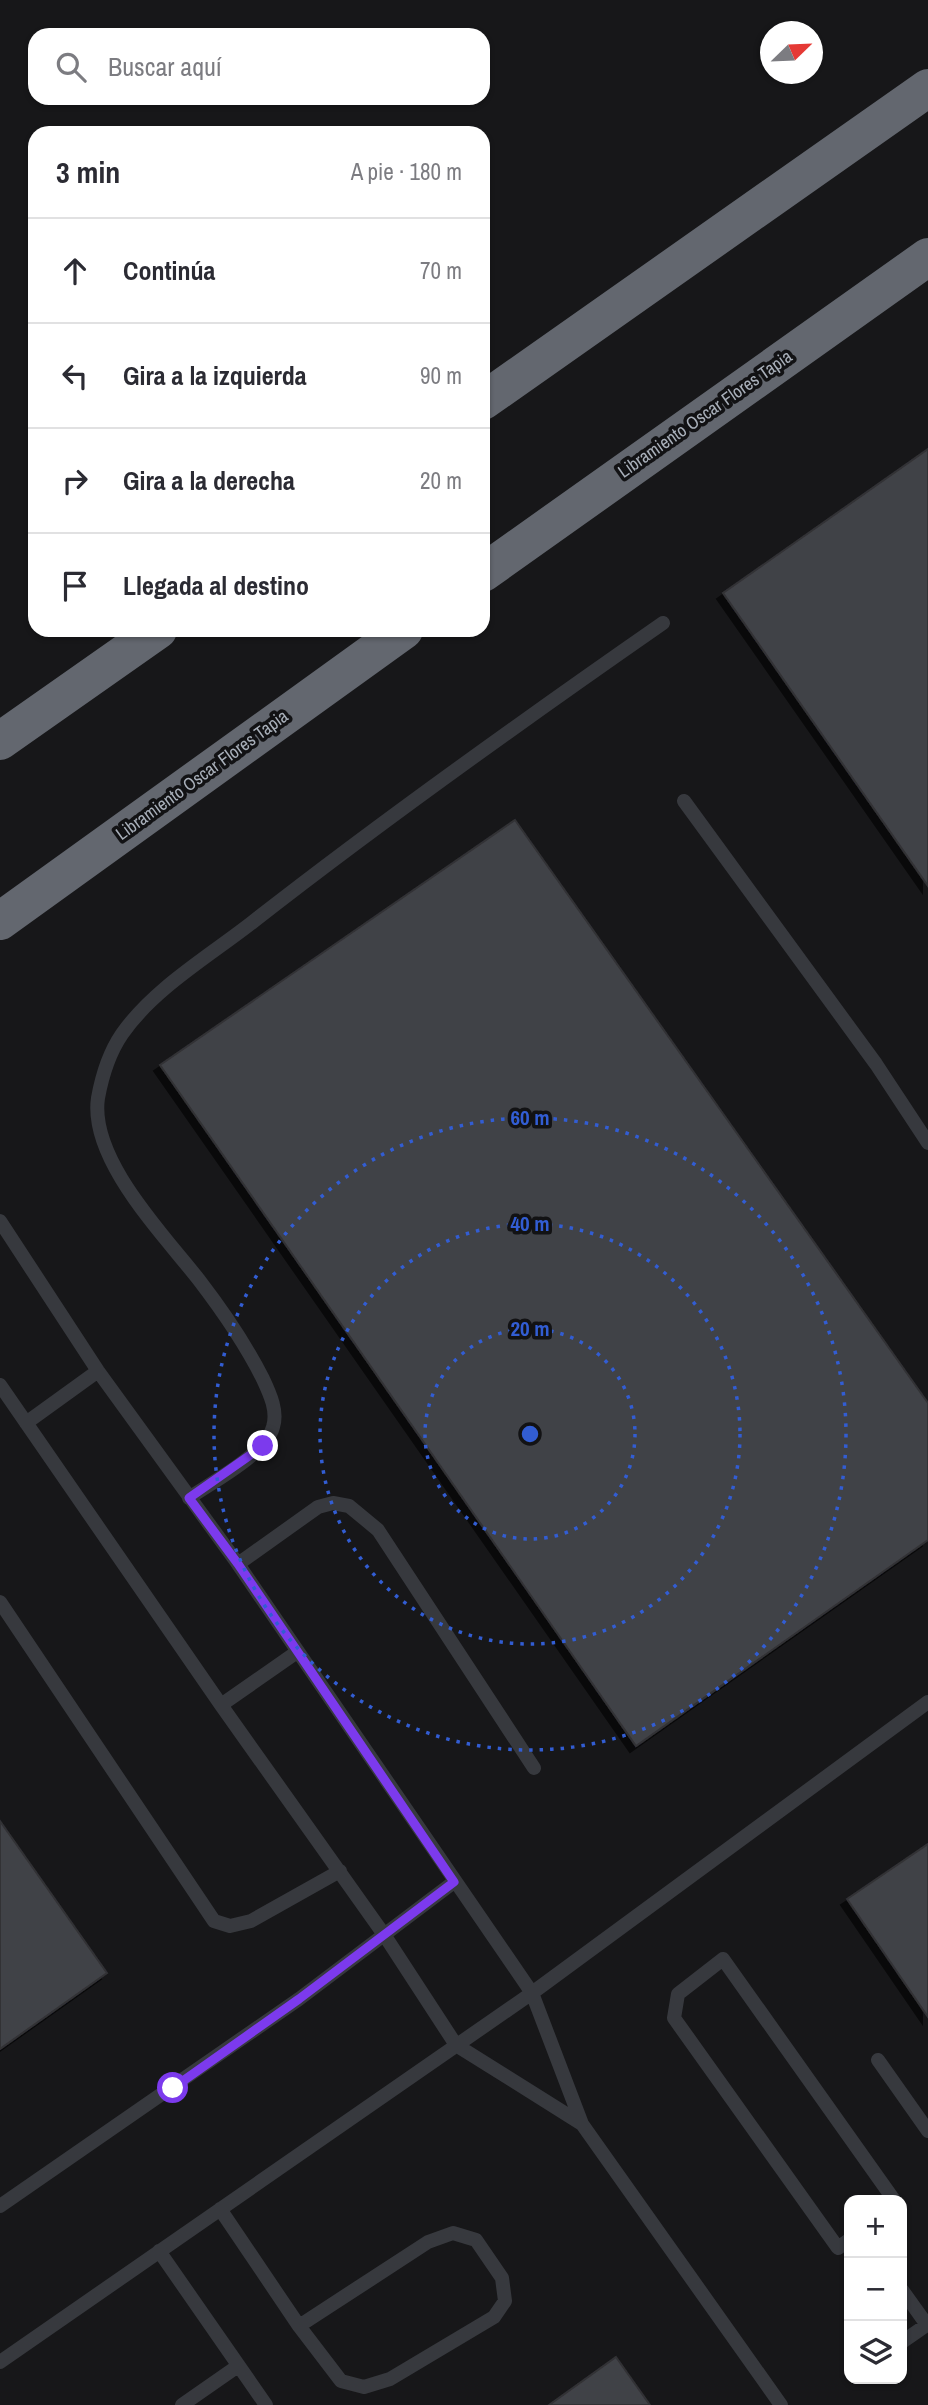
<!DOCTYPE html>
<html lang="es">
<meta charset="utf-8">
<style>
body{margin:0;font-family:"Archivo Narrow",sans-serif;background:#f2f2f3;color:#2b2b33}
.controls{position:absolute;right:21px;bottom:21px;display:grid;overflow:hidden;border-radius:14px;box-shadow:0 2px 5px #0004}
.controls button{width:63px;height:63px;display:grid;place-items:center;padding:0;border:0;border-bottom:2px solid #e1e1e2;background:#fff;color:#2b2b33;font:35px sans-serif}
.compass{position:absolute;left:760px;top:21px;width:63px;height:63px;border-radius:50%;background:#fff;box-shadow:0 2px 5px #0004;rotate:67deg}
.stop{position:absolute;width:21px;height:21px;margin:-16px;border:5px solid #7c3aed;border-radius:50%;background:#fff}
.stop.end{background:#7c3aed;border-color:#fff;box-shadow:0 2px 7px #0008}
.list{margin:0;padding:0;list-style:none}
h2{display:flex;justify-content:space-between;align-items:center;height:91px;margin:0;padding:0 28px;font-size:30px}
h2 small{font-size:23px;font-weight:400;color:#7c7c81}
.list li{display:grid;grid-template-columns:46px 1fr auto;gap:21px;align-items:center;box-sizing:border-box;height:105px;padding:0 28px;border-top:2px solid #e1e1e2}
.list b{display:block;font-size:26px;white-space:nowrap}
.list em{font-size:23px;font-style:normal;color:#7c7c81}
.icon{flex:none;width:38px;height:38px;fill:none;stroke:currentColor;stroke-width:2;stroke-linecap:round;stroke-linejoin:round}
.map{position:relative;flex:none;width:928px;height:2405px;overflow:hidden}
.search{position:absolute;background:#fff;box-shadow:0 2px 5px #0004;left:28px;top:28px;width:462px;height:77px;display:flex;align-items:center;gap:18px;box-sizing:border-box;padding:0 24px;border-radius:21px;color:#7c7c81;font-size:26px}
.panel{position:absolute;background:#fff;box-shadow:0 2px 5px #0004;left:28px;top:126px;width:462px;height:511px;border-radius:21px}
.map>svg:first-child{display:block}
.building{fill:#414246;stroke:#313135;stroke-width:2;filter:url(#shadow)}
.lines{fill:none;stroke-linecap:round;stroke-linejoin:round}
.lane{stroke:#37393e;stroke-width:14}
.highway{stroke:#63676f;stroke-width:38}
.route{stroke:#7c3aed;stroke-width:9}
.ring{fill:none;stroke:#325dd3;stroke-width:3.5;stroke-dasharray:3.5 7}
.labels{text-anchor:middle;stroke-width:7;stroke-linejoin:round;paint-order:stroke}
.street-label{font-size:18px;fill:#a8afb9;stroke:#121214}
.centre{fill:#325dd3;stroke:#121214;stroke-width:3.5}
.ring-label{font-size:21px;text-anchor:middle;font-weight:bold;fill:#325dd3;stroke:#121214;stroke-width:7;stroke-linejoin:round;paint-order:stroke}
</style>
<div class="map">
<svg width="928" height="2405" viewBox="0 0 928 2405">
<defs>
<filter id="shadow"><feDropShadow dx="-6" dy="6" stdDeviation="0" flood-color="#0009"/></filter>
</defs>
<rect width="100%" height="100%" fill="#171719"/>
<path class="building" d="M928 449V886L723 593Z
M515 820 928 1403V1540L636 1746 160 1065Z
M0 1821 107 1973 0 2049Z
M928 1844V2017L847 1899Z
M616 2357 650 2405H549Z"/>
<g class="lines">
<path class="lane" d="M684 801 876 1064 928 1143
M0 1221 98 1371 238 1564 532 1993 582 2124 781 2405
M0 1385 221 1705 385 1936 456 2045 582 2124
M26 1423 98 1371
M189 1498C212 1482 266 1454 273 1427 278 1411 270 1394 263 1379 246 1345 222 1310 199 1280 164 1235 89 1159 98 1098 102 1076 109 1053 122 1034 154 988 211 955 254 921 387 817 525 719 663 623
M238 1564 318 1507 333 1503 349 1506 378 1530 534 1768
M0 1602 214 1921 230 1926 251 1921 340 1871
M221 1705 297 1652
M878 2060 928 2131
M0 2206 299 1999 454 1882
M220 2209 299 2326 341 2381 364 2387 390 2379 494 2317 505 2301 502 2278 476 2240 453 2233 428 2242 299 2326
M849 2240 838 2248 674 2018 678 1994 723 1959 894 2200
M159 2251 266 2405
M902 2290 927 2325
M902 2342 928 2324
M0 2362 532 1993 928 1702
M182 2405 238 2366"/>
<path class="highway" d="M483 401 928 88
M483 573 928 257
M0 741 158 630
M0 921 404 630"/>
</g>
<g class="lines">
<path class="route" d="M173 2088 299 1999 454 1882 238 1564 189 1498 263 1446"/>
</g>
<g class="ring">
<circle cx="530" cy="1434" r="105"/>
<circle cx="530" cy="1434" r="210"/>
<circle cx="530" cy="1434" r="316"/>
</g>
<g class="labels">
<g class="street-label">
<text transform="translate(705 414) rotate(-35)" y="6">Libramiento Oscar Flores Tapia</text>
<text transform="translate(202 775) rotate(-36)" y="6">Libramiento Oscar Flores Tapia</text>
</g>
</g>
<circle cx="530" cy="1434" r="10" class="centre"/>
<g class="ring-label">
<text x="530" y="1125">60 m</text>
<text x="530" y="1231">40 m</text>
<text x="530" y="1336">20 m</text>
</g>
</svg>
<div class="controls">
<button>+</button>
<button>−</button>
<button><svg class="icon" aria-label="layers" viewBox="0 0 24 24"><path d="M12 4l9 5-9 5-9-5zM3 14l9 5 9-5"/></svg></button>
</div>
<svg class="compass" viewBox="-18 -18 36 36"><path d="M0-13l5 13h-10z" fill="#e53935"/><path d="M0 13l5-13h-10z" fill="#7c7c81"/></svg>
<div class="stop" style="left:173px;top:2088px"></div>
<div class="stop end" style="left:263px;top:1446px"></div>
<div class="search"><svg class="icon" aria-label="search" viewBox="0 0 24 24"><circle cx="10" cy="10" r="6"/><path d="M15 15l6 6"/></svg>Buscar aquí</div>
<section class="panel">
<h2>3 min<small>A pie · 180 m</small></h2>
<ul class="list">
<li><svg class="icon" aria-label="ahead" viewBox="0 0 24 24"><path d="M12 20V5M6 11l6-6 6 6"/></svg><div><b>Continúa</b></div><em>70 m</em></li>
<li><svg class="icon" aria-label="left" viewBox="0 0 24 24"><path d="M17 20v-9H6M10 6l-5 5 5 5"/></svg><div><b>Gira a la izquierda</b></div><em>90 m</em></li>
<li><svg class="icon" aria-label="right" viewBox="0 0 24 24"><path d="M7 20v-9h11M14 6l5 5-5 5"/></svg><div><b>Gira a la derecha</b></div><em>20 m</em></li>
<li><svg class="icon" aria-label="arrive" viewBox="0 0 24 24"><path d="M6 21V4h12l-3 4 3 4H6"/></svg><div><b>Llegada al destino</b></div></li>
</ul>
</section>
</div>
